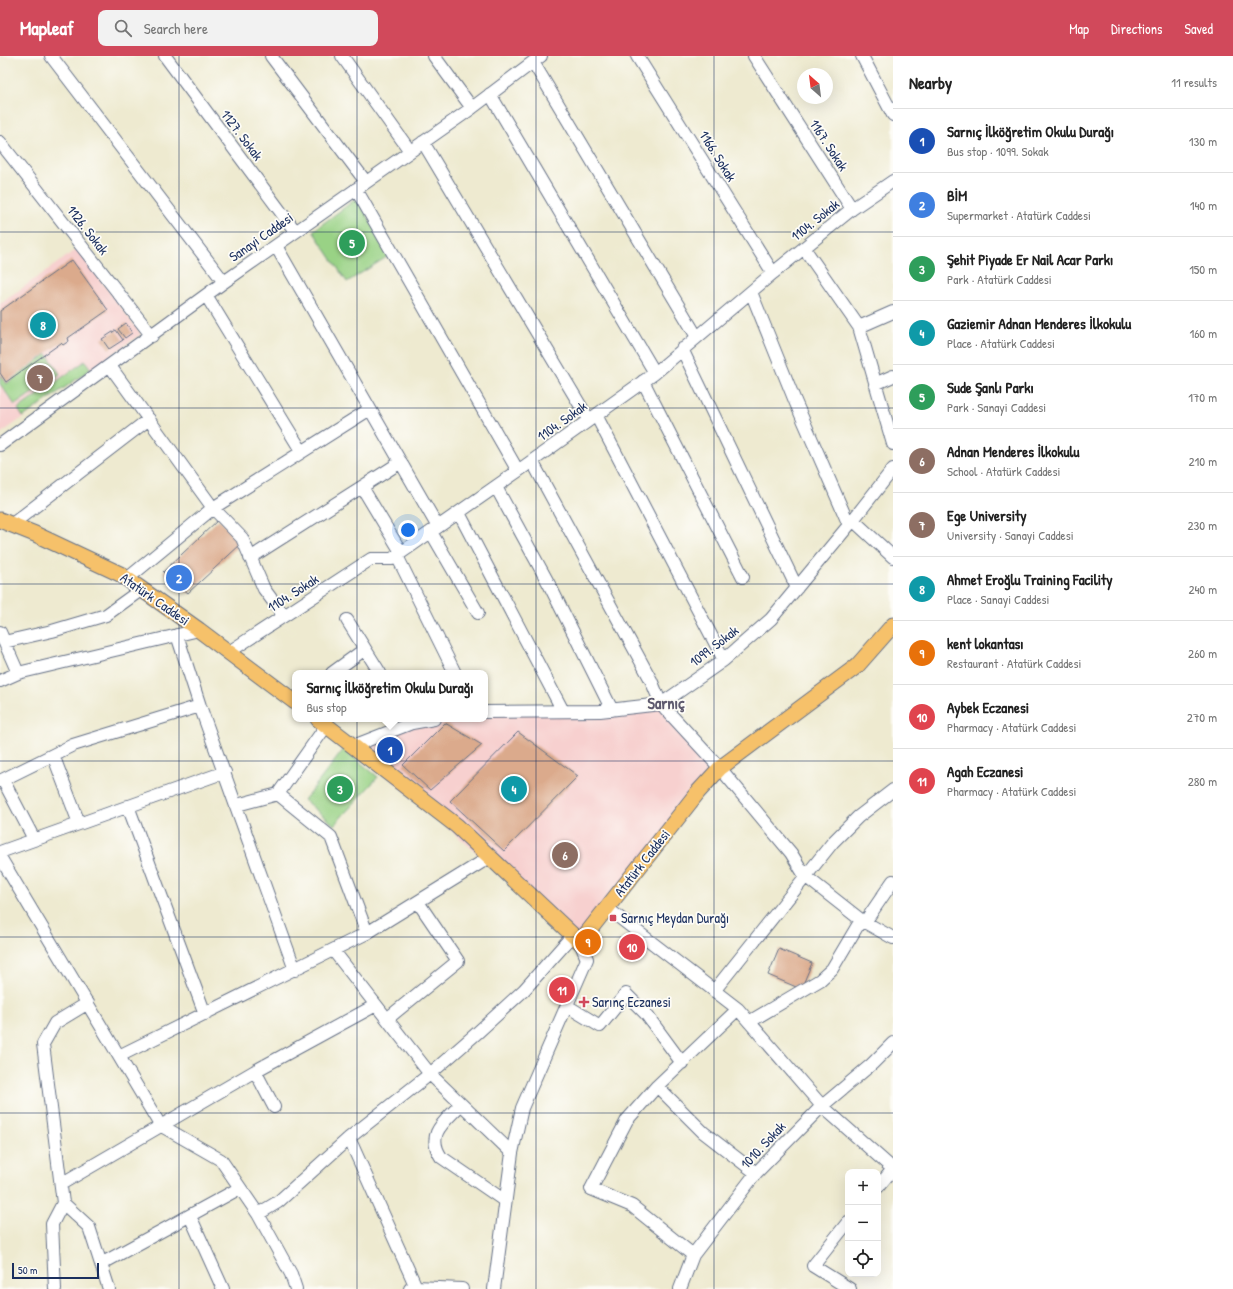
<!DOCTYPE html>
<meta charset="utf-8">
<style>
body{margin:0;font-family:"Patrick Hand",sans-serif;background:#f2f2f2;color:#222}
.controls{position:absolute;right:12px;bottom:12px;display:grid;overflow:hidden;border-radius:8px;box-shadow:0 4px 16px #0002}
.controls button{width:36px;height:36px;display:grid;place-items:center;padding:0;border:0;border-bottom:1px solid #e0e0e0;background:#fff;color:#222;font:20px sans-serif}
.compass{position:absolute;left:797px;top:12px;width:36px;height:36px;border-radius:50%;background:#fff;box-shadow:0 4px 16px #0002;rotate:332deg}
.scale{position:absolute;left:12px;bottom:10px;width:87px;box-sizing:border-box;padding-left:4px;border:2px solid #1b2f5e;border-top:0;font-size:11px;line-height:14px;white-space:nowrap;color:#1b2f5e;-webkit-text-stroke:3px #fdfcf7;paint-order:stroke}
.you{position:absolute;left:408px;top:474px;width:14px;height:14px;margin:-10px;border:3px solid #fff;border-radius:50%;background:#1a73e8;box-shadow:0 0 0 6px #1a73e833}
.badge{display:grid;place-items:center;width:26px;height:26px;border-radius:50%;background:#d1495b;color:#fff;font-size:13px;font-weight:700}
.pin{position:absolute;translate:-50% -50%;border:2px solid #fff;box-shadow:0 1px 4px #0006}
.popup{position:absolute;left:292px;top:614px;width:196px;height:52px;box-sizing:border-box;display:grid;place-content:center;border-radius:8px;background:#fff;filter:drop-shadow(0 1px 3px #0005);font-size:13px;white-space:nowrap;color:#767676}
.popup b{font-size:15px;color:#222}
.popup::after{content:'';position:absolute;left:50%;top:100%;margin-left:-8px;border:8px solid transparent;border-top-color:#fff}
.list{margin:0;padding:0;list-style:none}
h2{display:flex;justify-content:space-between;align-items:center;height:52px;margin:0;padding:0 16px;font-size:17px}
h2 small{font-size:13px;font-weight:400;color:#767676}
.list li{display:grid;grid-template-columns:26px 1fr auto;gap:12px;align-items:center;box-sizing:border-box;height:64px;padding:0 16px;border-top:1px solid #e0e0e0}
.list b{display:block;font-size:15px;white-space:nowrap}
.list p{margin:0;font-size:13px;white-space:nowrap;color:#767676}
.list em{font-size:13px;font-style:normal;color:#767676}
.icon{flex:none;width:22px;height:22px;fill:none;stroke:currentColor;stroke-width:2;stroke-linecap:round;stroke-linejoin:round}
.map{position:relative;flex:none;width:893px;height:1233px;overflow:hidden}
header{display:flex;align-items:center;gap:24px;box-sizing:border-box;height:56px;padding:0 20px;background:#d1495b;color:#fff}
header strong{font-size:19px}
nav{display:flex;gap:22px;margin-inline-start:auto;font-size:14px}
.search{width:280px;height:36px;background:#f2f2f2;display:flex;align-items:center;gap:10px;box-sizing:border-box;padding:0 14px;border-radius:8px;color:#767676;font-size:15px}
main{display:flex}
aside{flex:1;background:#fff}
.map>svg:first-child{display:block}
.built{fill:#f7d0cf}
.green{fill:#99d285;stroke:#5a8072}
.building{fill:#dbaa8c}
.lines{fill:none;stroke-linecap:round;stroke-linejoin:round}
.minor-casing{stroke:#657086;stroke-width:14}
.major-casing{stroke:#657086;stroke-width:17}
.minor{stroke:#fff;stroke-width:12}
.major{stroke:#f6c16b;stroke-width:15}
.grid{fill:none;stroke:#1b2f5e;stroke-width:1;stroke-opacity:0.55}
.poi-dot{fill:#d1495b;stroke:#fdfcf7;stroke-width:1.5}
.labels{text-anchor:middle;stroke-width:3.5;stroke-linejoin:round;paint-order:stroke}
.street-label{font-size:14px;fill:#1b2f5e;stroke:#fdfcf7}
.poi-label{font-size:14px;fill:#1b2f5e;stroke:#fdfcf7;text-anchor:start}
.quarter-label{font-size:16px;font-weight:bold;fill:#5e5a6e;stroke:#fdfcf7}
</style>
<header>
<strong>Mapleaf</strong>
<div class="search"><svg class="icon" aria-label="search" viewBox="0 0 24 24"><circle cx="10" cy="10" r="6"/><path d="M15 15l6 6"/></svg>Search here</div>
<nav><a>Map</a><a>Directions</a><a>Saved</a></nav>
</header>
<main>
<div class="map">
<svg width="893" height="1233" viewBox="0 0 893 1233">
<rect width="100%" height="100%" fill="#fdfcf7"/>
<filter id="ink" filterUnits="userSpaceOnUse"><feTurbulence type="fractalNoise" baseFrequency=".025" numOctaves="2"/><feDisplacementMap in="SourceGraphic" scale="8" xChannelSelector="R" yChannelSelector="G"/><feConvolveMatrix kernelMatrix="1 2 1 2 8 2 1 2 1" color-interpolation-filters="sRGB"/></filter>
<filter id="wash" filterUnits="userSpaceOnUse"><feTurbulence type="fractalNoise" baseFrequency=".012" numOctaves="4" result="noise"/><feDisplacementMap in="SourceGraphic" scale="16" xChannelSelector="R" yChannelSelector="G"/><feGaussianBlur stdDeviation="0.9" result="paint"/><feColorMatrix in="noise" values="0 0 0 0 0 0 0 0 0 0 0 0 0 0 0 0 0 1.4 0 .05"/><feComposite in="paint" operator="in"/></filter>
<g filter="url(#wash)">
<rect width="100%" height="100%" fill="#eeead0"/>
<path class="built" d="M77 193 141 278 0 378V248Z
M661 648 720 712 580 886 353 690 434 663H485V656Z"/>
<path class="green" d="M357 142 390 199 347 226 313 175Z
M47 298 60 318 15 349 0 328V319L6 328Z
M85 305 91 313 23 361 18 353Z
M344 693 378 721 334 769 304 744Z"/>
<g id="blocks">
<path class="building" d="M72 204 108 254 68 282 69 285 63 289 61 287 6 326 0 317V255Z
M126 267 132 277 125 282 118 273Z
M116 274 123 284 109 293 102 283Z
M219 463 241 488 188 537 163 516Z
M445 667 482 689 430 734 403 709Z
M518 676 578 720 504 795 450 745Z
M779 893 812 907 801 933 768 919Z"/>
</g>
</g>
<g filter="url(#ink)">
<use href="#blocks" fill-opacity="0" stroke="#657086" stroke-width="1"/>
<g class="lines">
<g class="minor-casing">
<path id="minor" d="M51 0 224 226
M165 0 295 175
M271 0 366 126
M342 0 410 95
M434 0 472 52
M637 0 773 217
M754 0 852 153
M862 0 893 59
M533 6 697 281
M490 38 655 317
M0 86 152 280
M423 86 589 364
M356 133 518 415
M276 190 438 471
M804 192 859 271 893 388
M751 236 795 345 849 469
M206 239 302 396
M859 271 893 256
M682 293 797 532
M110 310 213 452 242 482 264 533 284 560
M643 325 743 521
M875 328 893 320
M596 359 724 604
M0 389 224 226 472 52 541 0
M532 405 651 624 661 648 720 712 791 797 805 820 861 864 893 882
M362 431 401 496
M496 431 550 530 612 654
M459 457 563 655
M853 464 893 501
M11 469 149 363
M431 476 478 557
M397 500 455 617
M250 502 401 406
M127 523 213 452 370 353
M347 564 365 593
M0 576 18 617
M177 579 200 650 295 914
M4 586 52 575 106 559 142 533
M229 596 371 503H392L518 415 655 317 773 217 852 153 893 125
M332 617 365 593 380 617
M0 625 18 617 199 574
M485 656 600 655 661 648 724 604 771 563 849 469 893 413
M353 690 412 667 434 663
M53 699 79 767
M3 724 34 783
M0 725 73 689 200 650
M278 738 331 781 367 877
M237 749 278 738 326 670
M128 750 205 958
M0 796 225 716
M0 801 160 1069 221 1104 258 1158 291 1218 296 1233
M607 852 738 953 822 1050 893 1113
M865 866 893 825
M333 894 430 1018 512 1097
M714 935 833 786 858 761 893 734
M567 950 600 970 626 938 646 958 682 1007
M387 963 458 905 418 846
M749 966 820 924 832 913 861 864
M119 1000 367 877 490 801
M657 1030 703 1076 756 1117
M461 1048C446 1065 425 1077 441 1101L505 1145
M274 1051 255 1015 376 949
M349 1082 416 1231
M61 1128 255 1015
M878 1131 893 1113
M63 1147 89 1171 109 1233
M258 1158 278 1146 349 1082 430 1018 477 977 524 934 573 879
M190 1160 223 1233
M848 1166 813 1210 850 1233
M693 1199 632 1150 591 1133 627 1064 657 1030 738 953
M101 1208 240 1132
M55 1233 52 1168 63 1147 43 988 55 967 88 947
M410 1233 416 1231 462 1233
M494 1233 512 1097 522 1052 587 903 580 886
M680 1233 693 1199 756 1117 822 1050 872 1008 893 987"/>
</g>
<g class="major-casing">
<path id="major" d="M0 464 35 478 120 518 199 574 295 646
M318 663 457 770 580 886 698 736 720 712 857 610 893 569"/>
</g>
<use href="#minor" class="minor"/>
<use href="#major" class="major"/>
</g>
</g>
<path class="grid" d="M179 0V1233M357 0V1233M536 0V1233M714 0V1233M0 176H893M0 352H893M0 528H893M0 705H893M0 881H893M0 1057H893"/>
<g class="poi-dot">
<rect x="609" y="858" width="8" height="8" rx="2"/>
<path d="M582 940h4v4h4v4h-4v4h-4v-4h-4v-4h4z"/>
</g>
<g class="labels">
<g class="street-label">
<text transform="translate(242 79) rotate(53)" y="5">1127. Sokak</text>
<text transform="translate(829 89) rotate(57)" y="5">1167. Sokak</text>
<text transform="translate(718 100) rotate(58)" y="5">1166. Sokak</text>
<text transform="translate(815 164) rotate(-39)" y="5">1104. Sokak</text>
<text transform="translate(88 174) rotate(52)" y="5">1126. Sokak</text>
<text transform="translate(261 181) rotate(-35)" y="5">Sanayi Caddesi</text>
<text transform="translate(562 365) rotate(-36)" y="5">1104. Sokak</text>
<text transform="translate(293 537) rotate(-33)" y="5">1104. Sokak</text>
<text transform="translate(155 543) rotate(35)" y="5">Atatürk Caddesi</text>
<text transform="translate(714 590) rotate(-38)" y="5">1099. Sokak</text>
<text transform="translate(642 807) rotate(-52)" y="5">Atatürk Caddesi</text>
<text transform="translate(763 1089) rotate(-47)" y="5">1010. Sokak</text>
</g>
<g class="poi-label">
<text x="621" y="867">Sarnıç Meydan Durağı</text>
<text x="592" y="951">Sarınç Eczanesi</text>
</g>
<g class="quarter-label">
<text x="666" y="653">Sarnıç</text>
</g>
</g>
</svg>
<div class="controls">
<button>+</button>
<button>−</button>
<button><svg class="icon" aria-label="locate" viewBox="0 0 24 24"><circle cx="12" cy="12" r="6"/><path d="M12 2v4M12 18v4M2 12h4M18 12h4"/></svg></button>
</div>
<svg class="compass" viewBox="-18 -18 36 36"><path d="M0-13l5 13h-10z" fill="#e53935"/><path d="M0 13l5-13h-10z" fill="#767676"/></svg>
<div class="scale">50 m</div>
<div class="you"></div>
<div class="pin badge" style="left:390px;top:694px;background:#1a4fb4">1</div>
<div class="popup"><b>Sarnıç İlköğretim Okulu Durağı</b>Bus stop</div>
<div class="pin badge" style="left:179px;top:522px;background:#3f7fe0">2</div>
<div class="pin badge" style="left:340px;top:733px;background:#2e9e5b">3</div>
<div class="pin badge" style="left:514px;top:733px;background:#0f9aa8">4</div>
<div class="pin badge" style="left:352px;top:187px;background:#2e9e5b">5</div>
<div class="pin badge" style="left:565px;top:799px;background:#8d6e63">6</div>
<div class="pin badge" style="left:40px;top:322px;background:#8d6e63">7</div>
<div class="pin badge" style="left:43px;top:269px;background:#0f9aa8">8</div>
<div class="pin badge" style="left:588px;top:886px;background:#e8710a">9</div>
<div class="pin badge" style="left:632px;top:891px;background:#e0444e">10</div>
<div class="pin badge" style="left:562px;top:934px;background:#e0444e">11</div>
</div>
<aside>
<h2>Nearby<small>11 results</small></h2>
<ul class="list">
<li><span class="badge" style="background:#1a4fb4">1</span><div><b>Sarnıç İlköğretim Okulu Durağı</b><p>Bus stop · 1099. Sokak</p></div><em>130 m</em></li>
<li><span class="badge" style="background:#3f7fe0">2</span><div><b>BİM</b><p>Supermarket · Atatürk Caddesi</p></div><em>140 m</em></li>
<li><span class="badge" style="background:#2e9e5b">3</span><div><b>Şehit Piyade Er Nail Acar Parkı</b><p>Park · Atatürk Caddesi</p></div><em>150 m</em></li>
<li><span class="badge" style="background:#0f9aa8">4</span><div><b>Gaziemir Adnan Menderes İlkokulu</b><p>Place · Atatürk Caddesi</p></div><em>160 m</em></li>
<li><span class="badge" style="background:#2e9e5b">5</span><div><b>Sude Şanlı Parkı</b><p>Park · Sanayi Caddesi</p></div><em>170 m</em></li>
<li><span class="badge" style="background:#8d6e63">6</span><div><b>Adnan Menderes İlkokulu</b><p>School · Atatürk Caddesi</p></div><em>210 m</em></li>
<li><span class="badge" style="background:#8d6e63">7</span><div><b>Ege University</b><p>University · Sanayi Caddesi</p></div><em>230 m</em></li>
<li><span class="badge" style="background:#0f9aa8">8</span><div><b>Ahmet Eroğlu Training Facility</b><p>Place · Sanayi Caddesi</p></div><em>240 m</em></li>
<li><span class="badge" style="background:#e8710a">9</span><div><b>kent lokantası</b><p>Restaurant · Atatürk Caddesi</p></div><em>260 m</em></li>
<li><span class="badge" style="background:#e0444e">10</span><div><b>Aybek Eczanesi</b><p>Pharmacy · Atatürk Caddesi</p></div><em>270 m</em></li>
<li><span class="badge" style="background:#e0444e">11</span><div><b>Agah Eczanesi</b><p>Pharmacy · Atatürk Caddesi</p></div><em>280 m</em></li>
</ul>
</aside>
</main>
